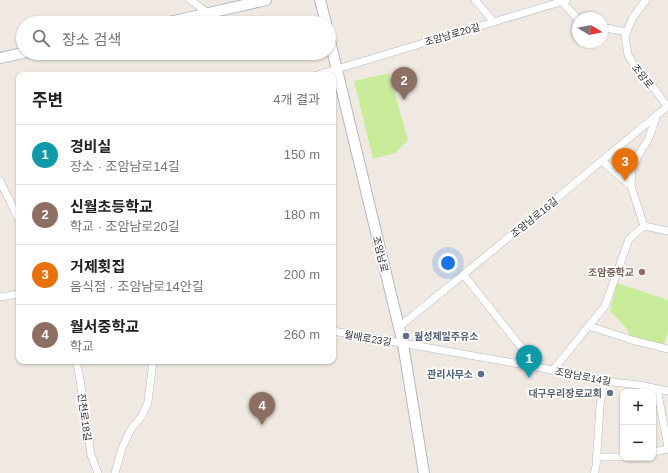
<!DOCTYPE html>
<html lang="ko">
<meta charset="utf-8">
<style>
body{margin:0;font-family:Helvetica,"Noto Sans KR",sans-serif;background:#f6f6f6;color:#202124}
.controls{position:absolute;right:12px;bottom:12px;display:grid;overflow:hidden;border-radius:8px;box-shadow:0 1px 3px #0004}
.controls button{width:36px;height:36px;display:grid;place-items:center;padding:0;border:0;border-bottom:1px solid #e0e0e0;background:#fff;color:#202124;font:20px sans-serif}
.compass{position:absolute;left:572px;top:12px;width:36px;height:36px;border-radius:50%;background:#fff;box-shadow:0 1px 3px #0004;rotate:100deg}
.you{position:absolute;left:448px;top:263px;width:14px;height:14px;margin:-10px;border:3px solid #fff;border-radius:50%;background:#1a73e8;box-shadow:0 0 0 6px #1a73e833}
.badge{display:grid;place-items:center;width:26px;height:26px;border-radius:50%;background:#4264fb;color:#fff;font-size:13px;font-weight:700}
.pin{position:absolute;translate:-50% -33px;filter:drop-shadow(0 1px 2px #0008)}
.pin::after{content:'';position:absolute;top:21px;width:14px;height:12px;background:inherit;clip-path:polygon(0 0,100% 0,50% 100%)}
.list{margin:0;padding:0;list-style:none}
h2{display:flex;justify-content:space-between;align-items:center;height:52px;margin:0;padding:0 16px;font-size:17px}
h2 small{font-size:13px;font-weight:400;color:#757577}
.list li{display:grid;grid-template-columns:26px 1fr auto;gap:12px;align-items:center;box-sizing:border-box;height:60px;padding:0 16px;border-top:1px solid #e0e0e0}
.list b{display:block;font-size:15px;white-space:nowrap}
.list p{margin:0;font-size:13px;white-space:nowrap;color:#757577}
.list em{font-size:13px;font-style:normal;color:#757577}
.icon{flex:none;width:22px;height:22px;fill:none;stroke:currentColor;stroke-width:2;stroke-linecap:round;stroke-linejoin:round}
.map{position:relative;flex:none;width:668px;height:473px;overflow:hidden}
.search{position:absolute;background:#fff;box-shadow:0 1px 3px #0004;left:16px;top:16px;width:320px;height:44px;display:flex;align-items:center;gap:10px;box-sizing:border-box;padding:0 14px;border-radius:22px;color:#757577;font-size:15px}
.panel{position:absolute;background:#fff;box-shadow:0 1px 3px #0004;left:16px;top:72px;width:320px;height:292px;border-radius:8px}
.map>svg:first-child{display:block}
.pitch{fill:#c9ec9a}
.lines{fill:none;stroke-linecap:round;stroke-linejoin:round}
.minor-casing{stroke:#b4b7c1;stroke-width:8}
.secondary-casing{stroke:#b4b7c1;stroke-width:12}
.minor{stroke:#fff;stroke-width:7}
.secondary{stroke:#fff;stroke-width:10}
.education-dot{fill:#8d6e63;stroke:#fff;stroke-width:1.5}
.service-dot{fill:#5c6f8a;stroke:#fff;stroke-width:1.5}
.worship-dot{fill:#6b7280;stroke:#fff;stroke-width:1.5}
.labels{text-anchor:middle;stroke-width:3.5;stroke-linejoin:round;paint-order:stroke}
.street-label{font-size:10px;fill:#2e2e2e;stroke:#fff}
.education-label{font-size:10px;font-weight:bold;fill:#785e54;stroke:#fff;text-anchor:end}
.service-label{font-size:10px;font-weight:bold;fill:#4e5e75;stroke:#fff;text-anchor:start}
.worship-label{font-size:10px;font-weight:bold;fill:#5b616d;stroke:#fff;text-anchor:end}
</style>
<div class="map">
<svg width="668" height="473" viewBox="0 0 668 473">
<rect width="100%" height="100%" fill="#efe9e1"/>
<path class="pitch" d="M389 73 408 140 395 153 373 159 354 81Z
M617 283 668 300V332L663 348 632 340 627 329 610 311Z"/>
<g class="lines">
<g class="minor-casing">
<path id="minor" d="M190 0 208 13
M475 0 494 22
M646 0 633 17 625 36 628 55 638 71 648 80 667 106
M562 2 578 19
M602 30 606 28 627 32
M317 75 567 0
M602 161 631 186
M0 181 19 220
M644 226 668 231
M463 274 537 367
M0 297 19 294
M589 326 632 340 668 349
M399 327 563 193 668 106
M333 331 537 367 604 381 639 385 668 391
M76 361 79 373 91 455 98 473
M553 370 605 306 629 239 644 226 631 186 632 169 639 154 648 140 657 115
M657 389 668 447
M653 452 668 449
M596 457H623
M115 473 122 448 131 429 142 416 148 402 153 361
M594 473 596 467 600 406 604 381"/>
</g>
<g class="secondary-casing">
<path id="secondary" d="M320 0 326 23
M165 23 266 0
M329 37 403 344 424 473
M0 58 23 53"/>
</g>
<use href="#minor" class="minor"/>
<use href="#secondary" class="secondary"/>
</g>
<circle class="education-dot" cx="642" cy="272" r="4"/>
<g class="service-dot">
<circle cx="406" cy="336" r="4"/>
<circle cx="481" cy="374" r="4"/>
</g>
<circle class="worship-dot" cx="610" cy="393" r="4"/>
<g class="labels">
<g class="street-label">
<text transform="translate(452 34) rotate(-16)" y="4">조암남로20길</text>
<text transform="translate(643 76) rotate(52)" y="4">조암로</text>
<text transform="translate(534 217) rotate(-39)" y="4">조암남로16길</text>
<text transform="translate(381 254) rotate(76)" y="4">조암남로</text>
<text transform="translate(368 338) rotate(10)" y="4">월배로23길</text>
<text transform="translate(583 376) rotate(11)" y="4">조암남로14길</text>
<text transform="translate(85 417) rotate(82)" y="4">진천로18길</text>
</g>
<g class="education-label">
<text x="634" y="276">조암중학교</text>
</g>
<g class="service-label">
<text x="414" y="340">월성제일주유소</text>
<text x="473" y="378" text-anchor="end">관리사무소</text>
</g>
<g class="worship-label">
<text x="602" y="397">대구우리장로교회</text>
</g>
</g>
</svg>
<div class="controls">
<button>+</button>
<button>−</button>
</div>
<svg class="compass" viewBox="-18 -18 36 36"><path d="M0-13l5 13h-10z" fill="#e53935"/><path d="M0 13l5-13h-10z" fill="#757577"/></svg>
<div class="you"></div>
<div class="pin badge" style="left:529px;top:378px;background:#0f9aa8">1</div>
<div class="pin badge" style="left:404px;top:100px;background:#8d6e63">2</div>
<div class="pin badge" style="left:625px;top:181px;background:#e8710a">3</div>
<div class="pin badge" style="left:262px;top:425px;background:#8d6e63">4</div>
<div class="search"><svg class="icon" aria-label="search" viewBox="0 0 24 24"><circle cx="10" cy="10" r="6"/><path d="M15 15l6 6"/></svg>장소 검색</div>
<section class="panel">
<h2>주변<small>4개 결과</small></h2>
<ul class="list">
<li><span class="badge" style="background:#0f9aa8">1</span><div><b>경비실</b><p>장소 · 조암남로14길</p></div><em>150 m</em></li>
<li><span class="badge" style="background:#8d6e63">2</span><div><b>신월초등학교</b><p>학교 · 조암남로20길</p></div><em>180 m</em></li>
<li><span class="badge" style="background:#e8710a">3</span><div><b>거제횟집</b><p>음식점 · 조암남로14안길</p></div><em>200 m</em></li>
<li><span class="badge" style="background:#8d6e63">4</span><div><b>월서중학교</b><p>학교</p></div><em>260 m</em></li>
</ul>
</section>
</div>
